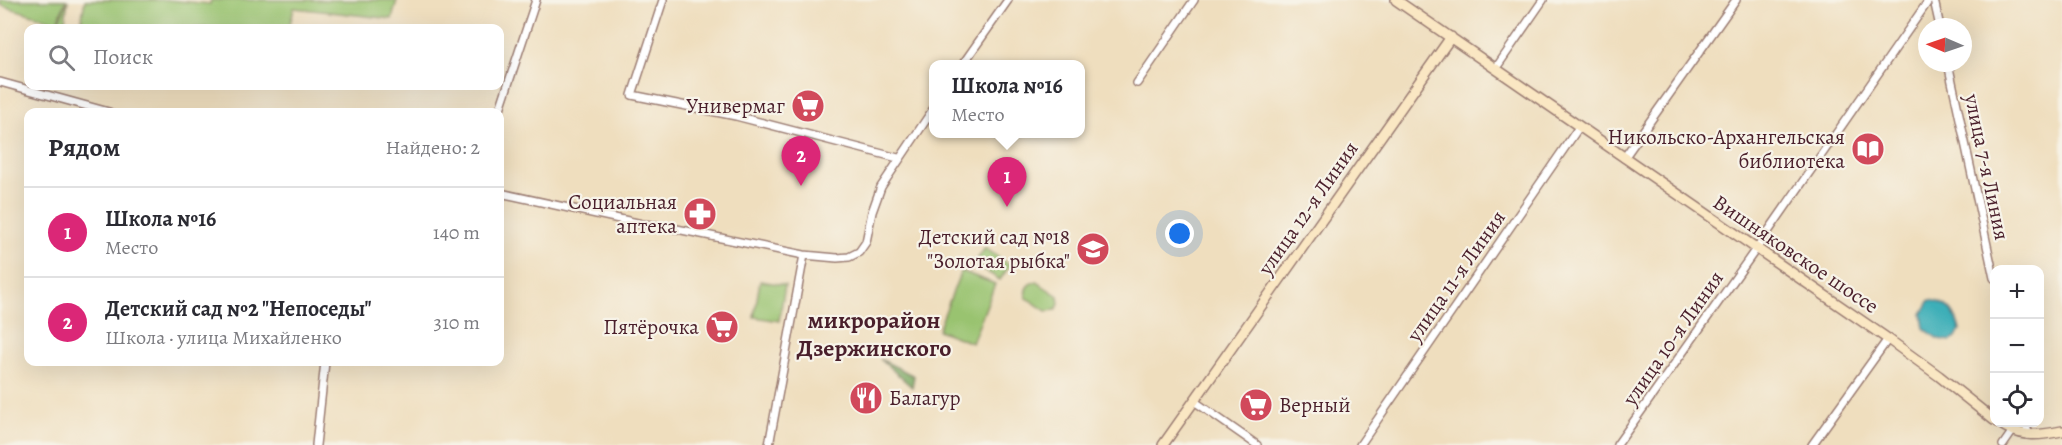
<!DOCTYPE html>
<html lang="ru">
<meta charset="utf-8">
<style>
body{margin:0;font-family:Alegreya,serif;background:#f7f7f7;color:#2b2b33}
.controls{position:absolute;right:18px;bottom:18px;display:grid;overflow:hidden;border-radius:12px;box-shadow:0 6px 24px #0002}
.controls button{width:54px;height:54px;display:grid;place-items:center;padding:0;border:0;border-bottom:2px solid #e1e1e2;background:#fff;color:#2b2b33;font:30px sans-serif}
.compass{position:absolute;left:1918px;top:18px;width:54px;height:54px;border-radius:50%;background:#fff;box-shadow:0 6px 24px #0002;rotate:272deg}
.you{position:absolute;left:1180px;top:234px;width:21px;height:21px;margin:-15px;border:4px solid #fff;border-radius:50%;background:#1a73e8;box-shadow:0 0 0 9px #1a73e833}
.badge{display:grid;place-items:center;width:39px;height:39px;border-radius:50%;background:#db2777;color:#fff;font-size:20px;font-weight:700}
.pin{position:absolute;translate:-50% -50px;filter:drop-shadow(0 2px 3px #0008)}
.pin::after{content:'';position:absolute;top:32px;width:21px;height:18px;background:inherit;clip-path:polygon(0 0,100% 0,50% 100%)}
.popup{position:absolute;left:929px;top:60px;width:156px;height:78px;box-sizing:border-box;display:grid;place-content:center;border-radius:12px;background:#fff;filter:drop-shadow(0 2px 4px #0005);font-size:20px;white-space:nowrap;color:#7c7c81}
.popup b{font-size:22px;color:#2b2b33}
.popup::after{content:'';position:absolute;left:50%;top:100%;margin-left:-12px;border:12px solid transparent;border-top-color:#fff}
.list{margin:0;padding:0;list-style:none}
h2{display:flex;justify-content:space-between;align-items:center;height:78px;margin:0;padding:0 24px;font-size:26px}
h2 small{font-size:20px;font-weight:400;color:#7c7c81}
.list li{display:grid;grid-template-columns:39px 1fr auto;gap:18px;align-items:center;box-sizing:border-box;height:90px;padding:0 24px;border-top:2px solid #e1e1e2}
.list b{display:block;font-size:22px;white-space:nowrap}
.list p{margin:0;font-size:20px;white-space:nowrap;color:#7c7c81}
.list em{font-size:20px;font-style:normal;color:#7c7c81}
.icon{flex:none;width:33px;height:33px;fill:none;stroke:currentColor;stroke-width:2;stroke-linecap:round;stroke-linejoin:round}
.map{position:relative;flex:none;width:2062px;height:445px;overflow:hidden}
.search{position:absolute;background:#fff;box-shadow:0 6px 24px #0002;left:24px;top:24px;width:480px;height:66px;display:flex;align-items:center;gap:15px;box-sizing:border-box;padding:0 21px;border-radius:12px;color:#7c7c81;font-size:22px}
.panel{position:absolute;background:#fff;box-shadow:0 6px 24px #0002;left:24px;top:108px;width:480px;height:258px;border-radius:12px}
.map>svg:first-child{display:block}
.green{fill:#99c370;stroke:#72714e;stroke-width:1.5}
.forest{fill:#7aa962;stroke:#626446;stroke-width:1.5}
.water{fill:#3eafb8;stroke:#446772;stroke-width:1.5}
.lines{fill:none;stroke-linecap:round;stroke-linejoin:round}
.street-casing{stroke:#9c7e74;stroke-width:10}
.secondary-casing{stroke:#9c7e74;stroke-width:12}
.street{stroke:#fff;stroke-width:7}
.secondary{stroke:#fae7c3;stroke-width:9}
.labels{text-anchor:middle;stroke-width:4.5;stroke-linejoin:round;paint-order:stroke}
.poi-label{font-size:21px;fill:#4a1f2b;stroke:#f7f3e8;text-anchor:end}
.street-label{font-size:21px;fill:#4a1f2b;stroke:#f7f3e8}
.quarter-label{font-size:24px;font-weight:bold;fill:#4a1f2b;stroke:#f7f3e8}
</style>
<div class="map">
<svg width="2062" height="445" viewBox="0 0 2062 445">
<rect width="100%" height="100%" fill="#f7f3e8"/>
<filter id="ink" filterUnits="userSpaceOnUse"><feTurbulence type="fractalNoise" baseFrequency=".0167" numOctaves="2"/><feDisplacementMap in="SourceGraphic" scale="12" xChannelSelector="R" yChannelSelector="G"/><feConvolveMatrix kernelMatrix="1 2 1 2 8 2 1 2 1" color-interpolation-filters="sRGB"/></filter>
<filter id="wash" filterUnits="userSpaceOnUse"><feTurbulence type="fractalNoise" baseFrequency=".008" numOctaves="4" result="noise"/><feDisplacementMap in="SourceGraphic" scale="24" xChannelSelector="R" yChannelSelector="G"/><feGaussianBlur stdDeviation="1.35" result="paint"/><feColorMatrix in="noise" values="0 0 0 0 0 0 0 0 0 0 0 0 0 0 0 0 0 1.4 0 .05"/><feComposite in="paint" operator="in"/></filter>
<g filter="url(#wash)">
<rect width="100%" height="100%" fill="#efdebe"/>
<path class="green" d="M0 0H66L57 22 0 5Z
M68 0 65 21 81 23 85 0H169L210 4 211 0H397L392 19 294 8 289 28H79L58 22Z
M985 248 1010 265 1000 280 974 264Z
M961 271 995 284 972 343 938 330Z
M760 281 785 285 779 321 754 317Z
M1037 282 1058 296 1059 304 1056 310 1046 311 1027 298C1023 290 1028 282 1037 282Z"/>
<path class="forest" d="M880 359 914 376 912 387Z"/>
<path class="water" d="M1930 300C1949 302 1956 314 1960 330L1956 338 1951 341 1938 339 1924 328 1922 314Z"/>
</g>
<g filter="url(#ink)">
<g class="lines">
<g class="street-casing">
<path id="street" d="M663 0 632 95 736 116 898 158
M1934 0 1940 27
M1948 63 1994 278
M963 64 1008 0
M1496 68 1543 0
M0 82 109 112
M1137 83 1194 0
M499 112 536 0
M1624 158 1736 0
M500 193 642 224 662 226 804 255 837 258 849 257 859 252 866 242 872 212 881 187 934 108
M1194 401 1257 445
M2026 422 2028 435
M316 445 325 362
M769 445 804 255
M1360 445 1579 127
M1617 445 1756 249 1929 0
M1812 445 1888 339
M2003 445 2012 432"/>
</g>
<g class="secondary-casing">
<path id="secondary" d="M1396 0 1888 339 1939 376 1994 420
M1998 422C2019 438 2038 436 2062 431
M1163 445 1451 37"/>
</g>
<use href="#street" class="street"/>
<use href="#secondary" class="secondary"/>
</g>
</g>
<defs>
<g id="supermarket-disc" transform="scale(1.725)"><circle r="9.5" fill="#d1495b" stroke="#f7f3e8"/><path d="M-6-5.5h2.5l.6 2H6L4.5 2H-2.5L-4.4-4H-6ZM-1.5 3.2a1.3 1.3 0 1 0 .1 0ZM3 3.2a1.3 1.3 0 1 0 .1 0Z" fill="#fff"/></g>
<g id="library-disc" transform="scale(1.725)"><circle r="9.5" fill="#d1495b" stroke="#f7f3e8"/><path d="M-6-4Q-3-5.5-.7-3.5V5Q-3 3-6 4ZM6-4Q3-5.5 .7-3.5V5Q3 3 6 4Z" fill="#fff"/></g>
<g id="pharmacy-disc" transform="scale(1.725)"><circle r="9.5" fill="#d1495b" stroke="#f7f3e8"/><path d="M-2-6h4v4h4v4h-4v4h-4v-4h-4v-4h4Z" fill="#fff"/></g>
<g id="school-disc" transform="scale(1.725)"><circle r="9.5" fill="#d1495b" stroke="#f7f3e8"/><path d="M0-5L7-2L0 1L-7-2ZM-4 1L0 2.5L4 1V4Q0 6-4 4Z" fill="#fff"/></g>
<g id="restaurant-disc" transform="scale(1.725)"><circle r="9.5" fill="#d1495b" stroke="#f7f3e8"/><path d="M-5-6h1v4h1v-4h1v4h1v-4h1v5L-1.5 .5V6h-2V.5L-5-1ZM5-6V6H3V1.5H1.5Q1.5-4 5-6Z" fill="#fff"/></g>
</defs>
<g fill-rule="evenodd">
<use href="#supermarket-disc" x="808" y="106"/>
<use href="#library-disc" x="1868" y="149"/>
<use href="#pharmacy-disc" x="700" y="214"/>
<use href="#school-disc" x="1093" y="249"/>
<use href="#supermarket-disc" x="722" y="327"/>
<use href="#restaurant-disc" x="866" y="398"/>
<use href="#supermarket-disc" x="1256" y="405"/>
</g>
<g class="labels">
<g class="poi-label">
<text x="785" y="113">Универмаг</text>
<text x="1845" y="144">Никольско-Архангельская<tspan x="1845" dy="24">библиотека</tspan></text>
<text x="677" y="209">Социальная<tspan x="677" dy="24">аптека</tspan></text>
<text x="1070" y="244">Детский сад №18<tspan x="1070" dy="24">"Золотая рыбка"</tspan></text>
<text x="699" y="334">Пятёрочка</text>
<text x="889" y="405" text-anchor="start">Балагур</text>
<text x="1279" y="412" text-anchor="start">Верный</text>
</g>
<g class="street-label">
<text transform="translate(1987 167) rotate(78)" y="7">улица 7-я Линия</text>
<text transform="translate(1308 208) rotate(-55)" y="7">улица 12-я Линия</text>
<text transform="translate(1796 254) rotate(34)" y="7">Вишняковское шоссе</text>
<text transform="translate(1456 276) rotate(-55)" y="7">улица 11-я Линия</text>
<text transform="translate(1673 338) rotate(-55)" y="7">улица 10-я Линия</text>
</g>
<g class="quarter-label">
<text x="874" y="328">микрорайон<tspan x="874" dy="28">Дзержинского</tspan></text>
</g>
</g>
</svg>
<div class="controls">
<button>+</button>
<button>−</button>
<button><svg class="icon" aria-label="locate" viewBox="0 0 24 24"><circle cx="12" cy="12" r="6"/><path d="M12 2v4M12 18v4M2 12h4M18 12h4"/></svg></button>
</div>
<svg class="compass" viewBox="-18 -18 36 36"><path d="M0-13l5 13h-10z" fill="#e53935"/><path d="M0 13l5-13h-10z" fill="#7c7c81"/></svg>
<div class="you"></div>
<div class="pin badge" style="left:1007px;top:207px">1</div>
<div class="popup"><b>Школа №16</b>Место</div>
<div class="pin badge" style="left:801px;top:186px">2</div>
<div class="search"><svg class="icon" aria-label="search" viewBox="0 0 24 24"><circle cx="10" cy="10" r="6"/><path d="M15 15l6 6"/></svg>Поиск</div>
<section class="panel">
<h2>Рядом<small>Найдено: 2</small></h2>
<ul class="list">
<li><span class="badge">1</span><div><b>Школа №16</b><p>Место</p></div><em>140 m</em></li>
<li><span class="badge">2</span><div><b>Детский сад №2 &quot;Непоседы&quot;</b><p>Школа · улица Михайленко</p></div><em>310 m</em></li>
</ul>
</section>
</div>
